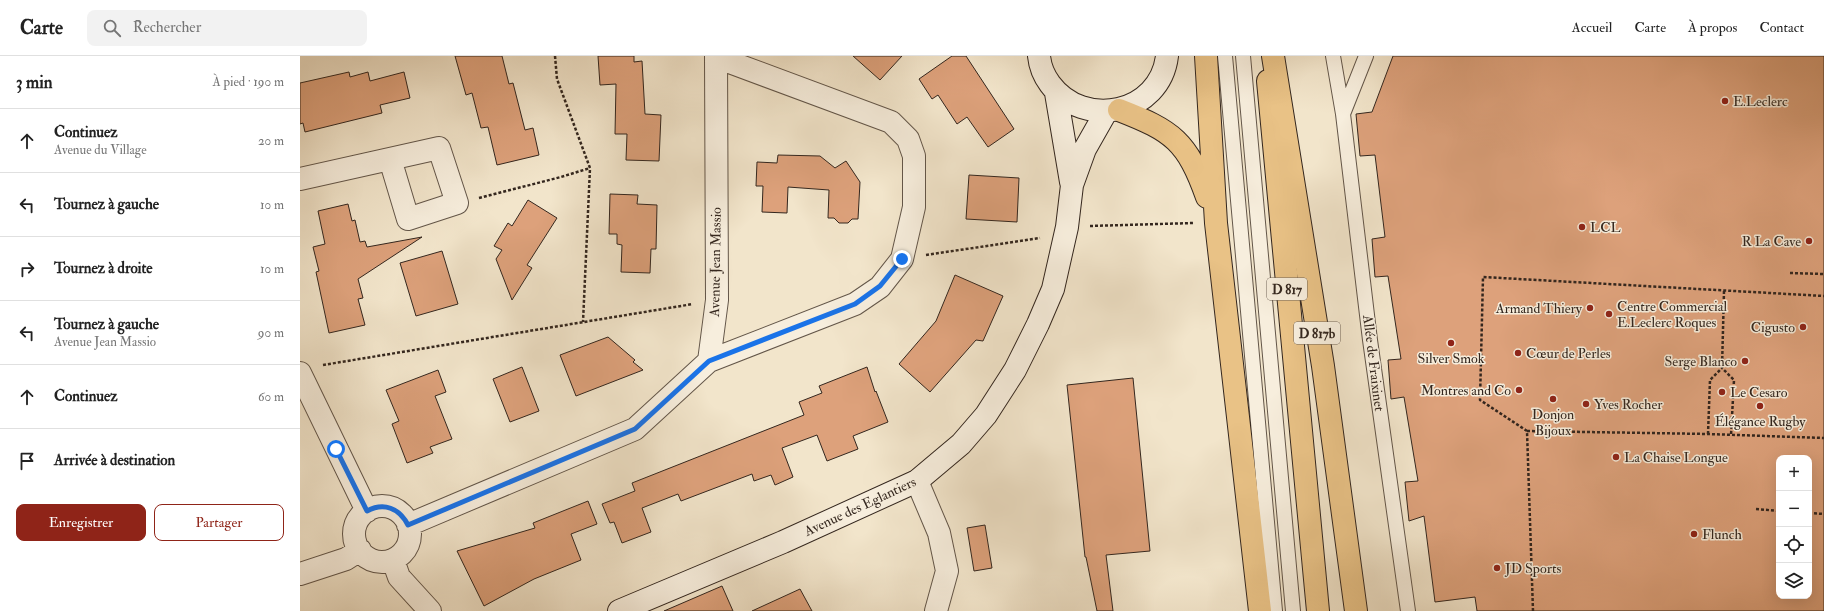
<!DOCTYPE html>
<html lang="fr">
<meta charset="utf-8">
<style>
body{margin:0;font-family:"IM FELL Double Pica",serif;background:#f2f2f2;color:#222}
.controls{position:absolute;right:12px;bottom:12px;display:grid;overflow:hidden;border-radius:8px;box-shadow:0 4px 16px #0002}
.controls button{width:36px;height:36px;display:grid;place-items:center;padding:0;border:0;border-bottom:1px solid #e0e0e0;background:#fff;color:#222;font:20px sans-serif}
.stop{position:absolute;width:12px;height:12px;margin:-9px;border:3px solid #1a73e8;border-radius:50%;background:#fff}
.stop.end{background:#1a73e8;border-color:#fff;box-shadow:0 1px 4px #0008}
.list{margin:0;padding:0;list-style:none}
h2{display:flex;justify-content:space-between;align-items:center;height:52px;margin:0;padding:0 16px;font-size:17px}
h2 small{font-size:13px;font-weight:400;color:#767676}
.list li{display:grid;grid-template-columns:26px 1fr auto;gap:12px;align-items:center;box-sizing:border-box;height:64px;padding:0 16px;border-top:1px solid #e0e0e0}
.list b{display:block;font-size:15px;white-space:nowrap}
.list p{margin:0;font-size:13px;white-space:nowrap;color:#767676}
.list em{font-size:13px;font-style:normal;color:#767676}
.actions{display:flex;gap:8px;padding:12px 16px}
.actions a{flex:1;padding:9px 0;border:1px solid #8f2418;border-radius:8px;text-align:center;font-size:14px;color:#8f2418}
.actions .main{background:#8f2418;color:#fff}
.icon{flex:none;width:22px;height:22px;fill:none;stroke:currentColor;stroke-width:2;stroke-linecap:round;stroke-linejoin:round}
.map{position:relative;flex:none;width:1524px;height:555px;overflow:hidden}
header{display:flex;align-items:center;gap:24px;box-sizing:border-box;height:56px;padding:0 20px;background:#fff;border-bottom:1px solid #e0e0e0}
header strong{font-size:19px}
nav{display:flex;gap:22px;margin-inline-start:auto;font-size:14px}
.search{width:280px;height:36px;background:#f2f2f2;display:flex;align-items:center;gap:10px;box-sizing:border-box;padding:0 14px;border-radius:8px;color:#767676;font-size:15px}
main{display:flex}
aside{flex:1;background:#fff}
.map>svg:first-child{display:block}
.building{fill:#dda17b;stroke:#33261e;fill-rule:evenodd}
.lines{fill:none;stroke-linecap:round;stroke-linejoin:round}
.lane-casing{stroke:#635649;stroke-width:16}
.street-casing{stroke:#635649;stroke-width:24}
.secondary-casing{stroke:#33261e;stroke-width:24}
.primary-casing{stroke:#33261e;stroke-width:24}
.highway-casing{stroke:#33261e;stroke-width:24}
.path{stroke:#33261e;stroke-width:2.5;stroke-dasharray:3 2;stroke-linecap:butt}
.lane{stroke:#f7eedd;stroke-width:14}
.street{stroke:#f7eedd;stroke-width:22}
.secondary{stroke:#f7eedd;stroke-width:22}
.primary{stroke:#e9c286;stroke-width:22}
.highway{stroke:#e9c286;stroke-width:22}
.route{stroke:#1a73e8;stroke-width:5}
.poi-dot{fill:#8f2418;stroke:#f7eedd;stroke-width:1.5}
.labels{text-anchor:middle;stroke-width:3;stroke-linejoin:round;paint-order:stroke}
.shield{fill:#f7eedd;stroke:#6e6257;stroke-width:1}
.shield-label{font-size:13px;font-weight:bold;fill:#33261e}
.poi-label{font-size:14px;fill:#33261e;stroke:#f7eedd;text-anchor:start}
.street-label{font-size:14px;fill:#33261e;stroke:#f7eedd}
</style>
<header>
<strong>Carte</strong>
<div class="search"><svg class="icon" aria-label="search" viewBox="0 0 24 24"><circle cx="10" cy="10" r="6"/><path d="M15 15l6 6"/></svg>Rechercher</div>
<nav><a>Accueil</a><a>Carte</a><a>À propos</a><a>Contact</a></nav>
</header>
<main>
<aside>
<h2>3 min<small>À pied · 190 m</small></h2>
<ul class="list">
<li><svg class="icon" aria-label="ahead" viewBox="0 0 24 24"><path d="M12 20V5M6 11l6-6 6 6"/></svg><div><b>Continuez</b><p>Avenue du Village</p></div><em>20 m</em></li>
<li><svg class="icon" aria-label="left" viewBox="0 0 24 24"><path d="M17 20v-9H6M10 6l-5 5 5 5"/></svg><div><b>Tournez à gauche</b></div><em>10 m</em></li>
<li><svg class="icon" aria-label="right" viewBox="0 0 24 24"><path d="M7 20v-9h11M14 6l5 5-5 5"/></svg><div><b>Tournez à droite</b></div><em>10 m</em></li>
<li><svg class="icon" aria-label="left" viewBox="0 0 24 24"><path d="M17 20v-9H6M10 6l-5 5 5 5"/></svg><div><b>Tournez à gauche</b><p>Avenue Jean Massio</p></div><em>90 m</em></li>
<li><svg class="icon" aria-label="ahead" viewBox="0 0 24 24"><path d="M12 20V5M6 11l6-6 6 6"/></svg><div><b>Continuez</b></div><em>60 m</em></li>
<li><svg class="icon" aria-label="arrive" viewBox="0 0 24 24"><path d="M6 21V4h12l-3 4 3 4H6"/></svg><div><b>Arrivée à destination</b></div></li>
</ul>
<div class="actions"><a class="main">Enregistrer</a><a>Partager</a></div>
</aside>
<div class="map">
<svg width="1524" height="555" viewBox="0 0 1524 555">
<rect width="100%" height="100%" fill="#f2e5cb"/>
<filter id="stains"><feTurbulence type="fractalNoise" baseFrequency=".005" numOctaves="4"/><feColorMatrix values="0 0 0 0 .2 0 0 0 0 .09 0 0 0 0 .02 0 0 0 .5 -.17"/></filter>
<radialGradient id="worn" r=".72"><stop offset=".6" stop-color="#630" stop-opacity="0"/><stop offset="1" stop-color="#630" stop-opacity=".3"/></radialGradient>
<path class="building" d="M155 0H202L209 28 213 27 225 74 233 72 239 99 197 109 188 71 181 72 172 37 166 39Z
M298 0H334V6L342 5 345 58 361 59 359 105 326 104 327 78H315L316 28 300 29Z
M553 0H602L580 24Z
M652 0H666L714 73 688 91 667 61 657 68 638 39 632 43 619 23Z
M1093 0H1524V555H1177L1175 541 1135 546 1124 460 1109 465 1105 426 1118 425 1104 341 1091 343 1088 304 1101 303 1088 220 1075 221 1072 183 1085 181 1075 99 1060 100 1056 58 1072 56ZM1479 402H1509V540H1479Z
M49 16 50 21 68 16 70 25 104 16 110 42 80 49 82 57 5 76 3 67 0 68V27Z
M478 99 520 100 535 112 546 105 560 126 558 163H552L548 167H539L534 162H528L529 134 488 131 487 157 462 156 463 130H456L457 106 477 107Z
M669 119 719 122 717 166 666 163Z
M310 138 338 139 337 148 357 149 356 193H351L350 217 321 216 322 189 317 188V178H309Z
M228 144 257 162 227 209 232 212 212 244 196 203 202 194 194 190 208 167 212 170Z
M48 148 52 165 55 164 60 186 65 185 67 191 122 181 58 223 63 242 58 243 65 269 29 277 16 216 19 215 13 191 25 188 18 155Z
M142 195 158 248 116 260 100 207Z
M655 219 703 240 683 285 676 284 630 336 599 308 636 265Z
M308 281 335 304 333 306 343 314 276 340 260 299Z
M222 311 239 355 210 366 193 323Z
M567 311 575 336 576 335 588 366 553 380 558 393 527 405 517 379 482 392 493 421 475 429 471 419 454 425 452 418 381 445 378 438 342 452 351 476 322 487 314 466 310 467 302 448 335 435 332 427 504 359 499 346 522 337 519 330Z
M138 314 146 336 135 340 152 383 130 391 133 397 107 407 92 368 99 365 86 334Z
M833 322 850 495 806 499 813 555H797L786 501H785L767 329Z
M288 445 297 468 271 478 281 504 234 523 184 550 157 495 235 472 233 467Z
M685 469 692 512 674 515 667 472Z
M422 530 433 555H364Z
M500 533 512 555H452Z"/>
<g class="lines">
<g class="lane-casing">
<path id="lane" d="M925 0 975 555
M943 0 993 555
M1033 0 1043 58 1070 284 1108 555
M1043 58 1066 0"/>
</g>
<g class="street-casing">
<path id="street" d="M0 123 139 92 157 147 108 163 90 103
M409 305 555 248 580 231 602 203 614 151V100L608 83 591 66 416 1
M0 317 67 455
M617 425 639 477 647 515 636 555
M54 478a28 28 0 1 1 56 0a28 28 0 1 1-56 0Z
M108 469 335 373 409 305 417 244 416 0
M93 504 99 521 130 555
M0 518 46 503 60 494"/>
</g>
<g class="secondary-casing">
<path id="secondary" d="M739 0C740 10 744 20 750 28 784 74 860 58 867 0
M756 37 771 126
M319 555 483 486 617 425 661 388 686 359 715 314 738 268 753 233 767 171 772 129 785 93 806 56"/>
</g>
<g class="primary-casing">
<path id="primary" d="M906 0 916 167 960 555
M968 25 1018 555
M819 54C873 75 887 85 907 141"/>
</g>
<g class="highway-casing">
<path id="highway" d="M973 0 1023 310 1056 555"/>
</g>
<path class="path" d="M255 0 257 23 290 112 283 266
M179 142 261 121 290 112
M790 170 893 167
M626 199 740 182
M1490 217 1524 218
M1424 235 1422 312 1434 324 1431 379
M23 309 393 248
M1227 375 1408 378 1524 382
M1408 378 1410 324 1422 312
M1456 453 1479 455
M1509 457 1524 458
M1233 555 1227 375 1180 344 1183 221 1524 240"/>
<use href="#lane" class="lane"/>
<use href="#street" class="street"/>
<use href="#secondary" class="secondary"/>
<use href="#primary" class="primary"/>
<use href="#highway" class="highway"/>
</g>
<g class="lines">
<path class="route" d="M36 393 67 455C84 446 99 452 108 469L335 373 409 305 555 248 580 230 602 203"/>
</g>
<g class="poi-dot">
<circle cx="1425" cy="45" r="4"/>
<circle cx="1282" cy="171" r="4"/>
<circle cx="1509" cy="185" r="4"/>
<circle cx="1290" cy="252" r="4"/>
<circle cx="1309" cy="258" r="4"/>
<circle cx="1503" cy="271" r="4"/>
<circle cx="1151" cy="287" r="4"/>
<circle cx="1218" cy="297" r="4"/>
<circle cx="1445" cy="305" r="4"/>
<circle cx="1219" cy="334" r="4"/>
<circle cx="1422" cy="336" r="4"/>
<circle cx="1253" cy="343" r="4"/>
<circle cx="1286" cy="348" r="4"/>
<circle cx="1460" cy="350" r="4"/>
<circle cx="1316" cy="401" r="4"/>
<circle cx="1394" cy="478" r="4"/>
<circle cx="1197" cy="512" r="4"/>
</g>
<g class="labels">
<g class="shield">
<rect x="967" y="222" width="40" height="22" rx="3"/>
<rect x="994" y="266" width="46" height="22" rx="3"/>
</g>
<g class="shield-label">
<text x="987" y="238">D 817</text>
<text x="1017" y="282">D 817b</text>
</g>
<g class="poi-label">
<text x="1433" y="50">E.Leclerc</text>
<text x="1290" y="176">LCL</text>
<text x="1501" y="190" text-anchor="end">R La Cave</text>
<text x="1317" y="255">Centre Commercial<tspan x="1317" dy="16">E.Leclerc Roques</tspan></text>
<text x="1282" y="257" text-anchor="end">Armand Thiery</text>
<text x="1495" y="276" text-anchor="end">Cigusto</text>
<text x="1226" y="302">Cœur de Perles</text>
<text x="1151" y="307" text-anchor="middle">Silver Smok</text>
<text x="1437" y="310" text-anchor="end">Serge Blanco</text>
<text x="1211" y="339" text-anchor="end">Montres and Co</text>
<text x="1430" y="341">Le Cesaro</text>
<text x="1294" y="353">Yves Rocher</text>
<text x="1253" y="363" text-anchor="middle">Donjon<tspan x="1253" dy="16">Bijoux</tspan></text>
<text x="1460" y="370" text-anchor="middle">Élégance Rugby</text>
<text x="1324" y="406">La Chaise Longue</text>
<text x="1402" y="483">Flunch</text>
<text x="1205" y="517">JD Sports</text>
</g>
<g class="street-label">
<text transform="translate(415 206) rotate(-89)" y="5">Avenue Jean Massio</text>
<text transform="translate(1074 307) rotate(83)" y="5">Allée de Fraixinet</text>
<text transform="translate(560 450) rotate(-25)" y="5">Avenue des Eglantiers</text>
</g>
</g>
<rect width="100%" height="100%" filter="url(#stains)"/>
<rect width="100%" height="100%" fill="url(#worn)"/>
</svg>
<div class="controls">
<button>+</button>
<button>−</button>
<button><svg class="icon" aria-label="locate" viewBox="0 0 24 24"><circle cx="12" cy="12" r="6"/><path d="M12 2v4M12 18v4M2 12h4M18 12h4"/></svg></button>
<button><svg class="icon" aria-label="layers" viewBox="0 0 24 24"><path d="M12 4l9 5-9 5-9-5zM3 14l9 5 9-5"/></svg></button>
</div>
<div class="stop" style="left:36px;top:393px"></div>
<div class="stop end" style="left:602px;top:203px"></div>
</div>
</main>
